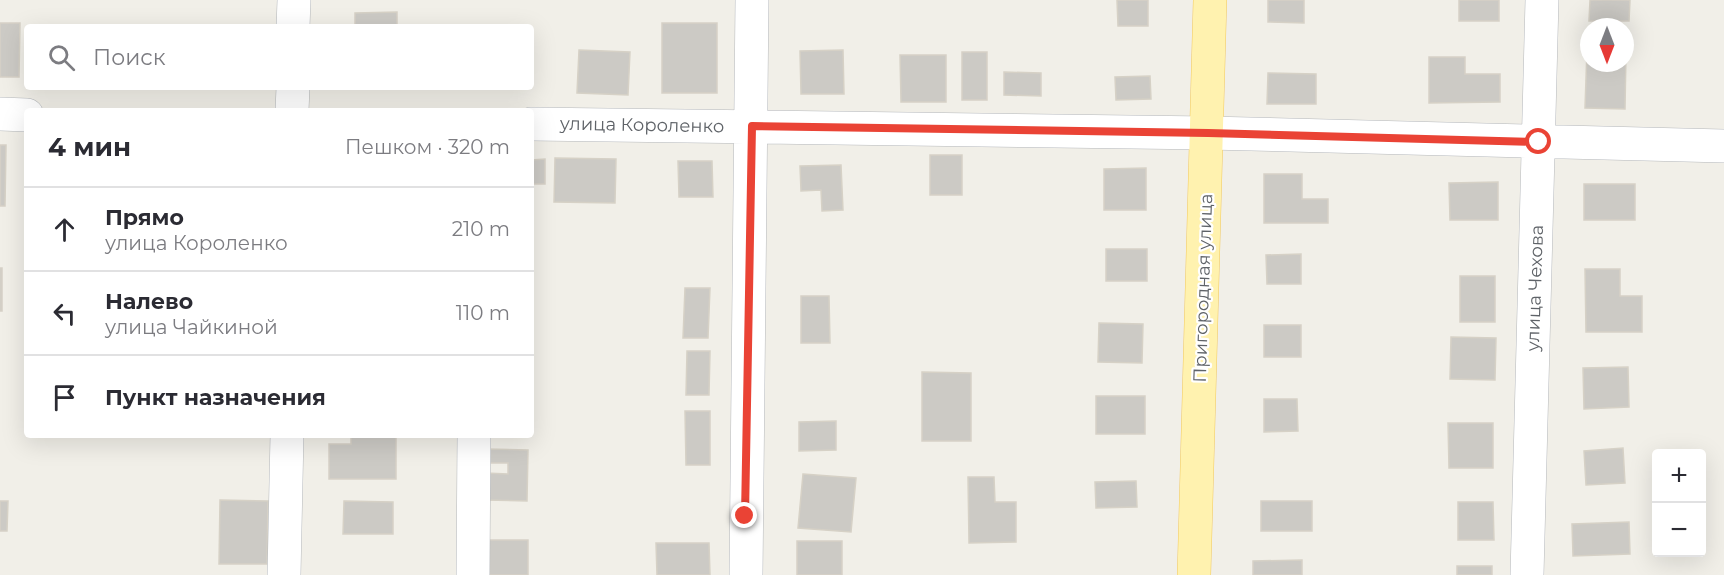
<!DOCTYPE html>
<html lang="ru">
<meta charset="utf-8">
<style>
body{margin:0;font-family:Montserrat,sans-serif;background:#f2f2f3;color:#2b2b33}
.controls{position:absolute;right:18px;bottom:18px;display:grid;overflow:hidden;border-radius:6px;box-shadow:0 6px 24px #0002}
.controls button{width:54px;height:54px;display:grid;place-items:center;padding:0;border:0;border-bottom:2px solid #e1e1e2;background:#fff;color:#2b2b33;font:30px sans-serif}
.compass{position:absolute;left:1580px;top:18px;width:54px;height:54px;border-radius:50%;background:#fff;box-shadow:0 6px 24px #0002;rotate:180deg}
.stop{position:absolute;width:18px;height:18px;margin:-14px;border:4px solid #ea4335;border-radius:50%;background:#fff}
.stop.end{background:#ea4335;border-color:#fff;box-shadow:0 2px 6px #0008}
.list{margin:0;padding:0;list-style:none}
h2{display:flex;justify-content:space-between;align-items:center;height:78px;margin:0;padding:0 24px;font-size:26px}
h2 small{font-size:20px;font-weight:400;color:#7c7c81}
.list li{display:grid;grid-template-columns:39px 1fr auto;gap:18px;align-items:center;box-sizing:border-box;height:84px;padding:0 24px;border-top:2px solid #e1e1e2}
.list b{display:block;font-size:22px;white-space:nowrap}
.list p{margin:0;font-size:20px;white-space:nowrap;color:#7c7c81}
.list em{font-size:20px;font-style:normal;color:#7c7c81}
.icon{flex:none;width:33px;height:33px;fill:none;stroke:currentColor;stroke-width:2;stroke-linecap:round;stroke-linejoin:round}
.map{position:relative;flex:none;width:1724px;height:575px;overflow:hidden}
.search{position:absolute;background:#fff;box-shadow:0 6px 24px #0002;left:24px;top:24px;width:510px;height:66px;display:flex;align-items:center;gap:15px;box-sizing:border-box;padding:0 21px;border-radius:6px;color:#7c7c81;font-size:22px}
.panel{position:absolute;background:#fff;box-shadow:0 6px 24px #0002;left:24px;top:108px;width:510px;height:330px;border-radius:6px}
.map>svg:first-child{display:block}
.building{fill:#cccac5;stroke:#d6d1c6;stroke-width:1.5}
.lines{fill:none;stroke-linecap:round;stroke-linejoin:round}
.minor-casing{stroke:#b5b8bc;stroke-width:34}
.major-casing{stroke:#f2c960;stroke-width:34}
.minor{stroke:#fff;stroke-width:33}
.major{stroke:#fff2af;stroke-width:33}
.route{stroke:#ea4335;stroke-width:8}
.labels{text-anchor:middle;stroke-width:4.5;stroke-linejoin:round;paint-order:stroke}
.street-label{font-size:18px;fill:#5f6368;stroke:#fff}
</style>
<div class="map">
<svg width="1724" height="575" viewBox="0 0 1724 575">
<rect width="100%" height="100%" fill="#f1efe8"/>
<path class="building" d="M1117 0H1148V26H1118Z
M1268 0H1304V23L1268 22Z
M1459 0H1499V21H1459Z
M1590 0H1630L1629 21H1589Z
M397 12V27H355V13Z
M0 23H20L19 77H0Z
M662 23H717V93H662Z
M479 26H522V27H479Z
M579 50 630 52 628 95 577 93Z
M843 50 844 94H801L800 51Z
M1587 50H1589V63H1625L1626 52 1625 109 1585 108Z
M962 52H987V100H962Z
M900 55H946V102H901Z
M1429 57H1465V74H1500V102L1429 103Z
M1004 72 1041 73V96L1004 95Z
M1268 73 1316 74V104H1267Z
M1150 76 1151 99 1116 100 1115 77Z
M351 87H442V88L351 89Z
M0 145H6L5 206H0Z
M930 155H962V195H930Z
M555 158 616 159 615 203 554 202Z
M545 159V184H531V160Z
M678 161H712L713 197H679Z
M841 165 843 210 822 211 821 190 801 191 800 166Z
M1146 168V210H1104V169Z
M1264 174H1302V199H1328V223H1264Z
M1498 182V220H1450L1449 183Z
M1584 184H1635V220H1584Z
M1106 249H1147V281H1106Z
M1301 254V284H1267L1266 255Z
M0 268H2V311H0Z
M1585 269H1620V296H1642V332H1586Z
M1460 276H1495V322H1460Z
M685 288H710L708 338H683Z
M801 296H829L830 343H801Z
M1099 323 1143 324 1142 363 1098 362Z
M1264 325H1301V357H1264Z
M1451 337 1496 338 1495 380 1450 379Z
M687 351H710L709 395H686Z
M1628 367 1629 407 1584 409 1583 368Z
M922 372 971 373V441H922Z
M1096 396H1145V434H1096Z
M1264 399H1297L1298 431 1264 432Z
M685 411H710V465H686Z
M836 421V450L799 451V422Z
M1448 423H1493V468H1449Z
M351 435H396V479H329V444H351Z
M1623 448 1625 483 1586 485 1584 451Z
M485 449 528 450 527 501 485 500 486 473 508 474V463H484Z
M803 474 856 478 851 532 798 528Z
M968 477H994L995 502H1016V542L969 543Z
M1136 481 1137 507 1096 508 1095 482Z
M220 500 268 501 267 564H219Z
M0 501H8L7 531H0Z
M344 501 393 502V534H343Z
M1261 501H1312V531H1261Z
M1458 502H1493L1494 540H1458Z
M1629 522 1630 554 1573 556 1572 524Z
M483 540H528V575H483Z
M797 541H842V575H797Z
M656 543H709L710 575H657Z
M1302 560V575H1253V561Z
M1457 566H1492V575H1457Z"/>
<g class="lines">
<g class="minor-casing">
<path id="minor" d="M293 27 294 0
M292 111 293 87
M0 114 27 115
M531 124 1208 133 1724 146
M284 575 287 435
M473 575 474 435
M746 575 752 0
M1527 575 1542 0"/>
</g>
<g class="major-casing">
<path id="major" d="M1194 575 1210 0"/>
</g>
<use href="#minor" class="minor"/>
<use href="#major" class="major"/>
</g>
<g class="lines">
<path class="route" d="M745 516 752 126 1208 133 1539 142"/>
</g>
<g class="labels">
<g class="street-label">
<text transform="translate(642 125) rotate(1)" y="6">улица Короленко</text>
<text transform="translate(1203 288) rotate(-88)" y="6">Пригородная улица</text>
<text transform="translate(1535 288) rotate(-88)" y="6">улица Чехова</text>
</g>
</g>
</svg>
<div class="controls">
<button>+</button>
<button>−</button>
</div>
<svg class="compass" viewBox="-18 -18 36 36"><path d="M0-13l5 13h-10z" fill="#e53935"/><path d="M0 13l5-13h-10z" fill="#7c7c81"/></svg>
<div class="stop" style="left:1539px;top:142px"></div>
<div class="stop end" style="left:745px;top:516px"></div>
<div class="search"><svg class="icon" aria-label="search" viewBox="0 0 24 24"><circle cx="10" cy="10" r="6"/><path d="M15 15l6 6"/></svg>Поиск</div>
<section class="panel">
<h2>4 мин<small>Пешком · 320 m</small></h2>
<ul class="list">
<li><svg class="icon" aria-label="ahead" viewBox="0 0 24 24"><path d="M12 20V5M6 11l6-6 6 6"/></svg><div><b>Прямо</b><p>улица Короленко</p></div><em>210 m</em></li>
<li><svg class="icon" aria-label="left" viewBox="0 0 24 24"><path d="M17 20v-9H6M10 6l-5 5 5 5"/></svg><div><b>Налево</b><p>улица Чайкиной</p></div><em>110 m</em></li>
<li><svg class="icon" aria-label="arrive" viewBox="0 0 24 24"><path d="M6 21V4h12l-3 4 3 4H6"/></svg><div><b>Пункт назначения</b></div></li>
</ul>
</section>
</div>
